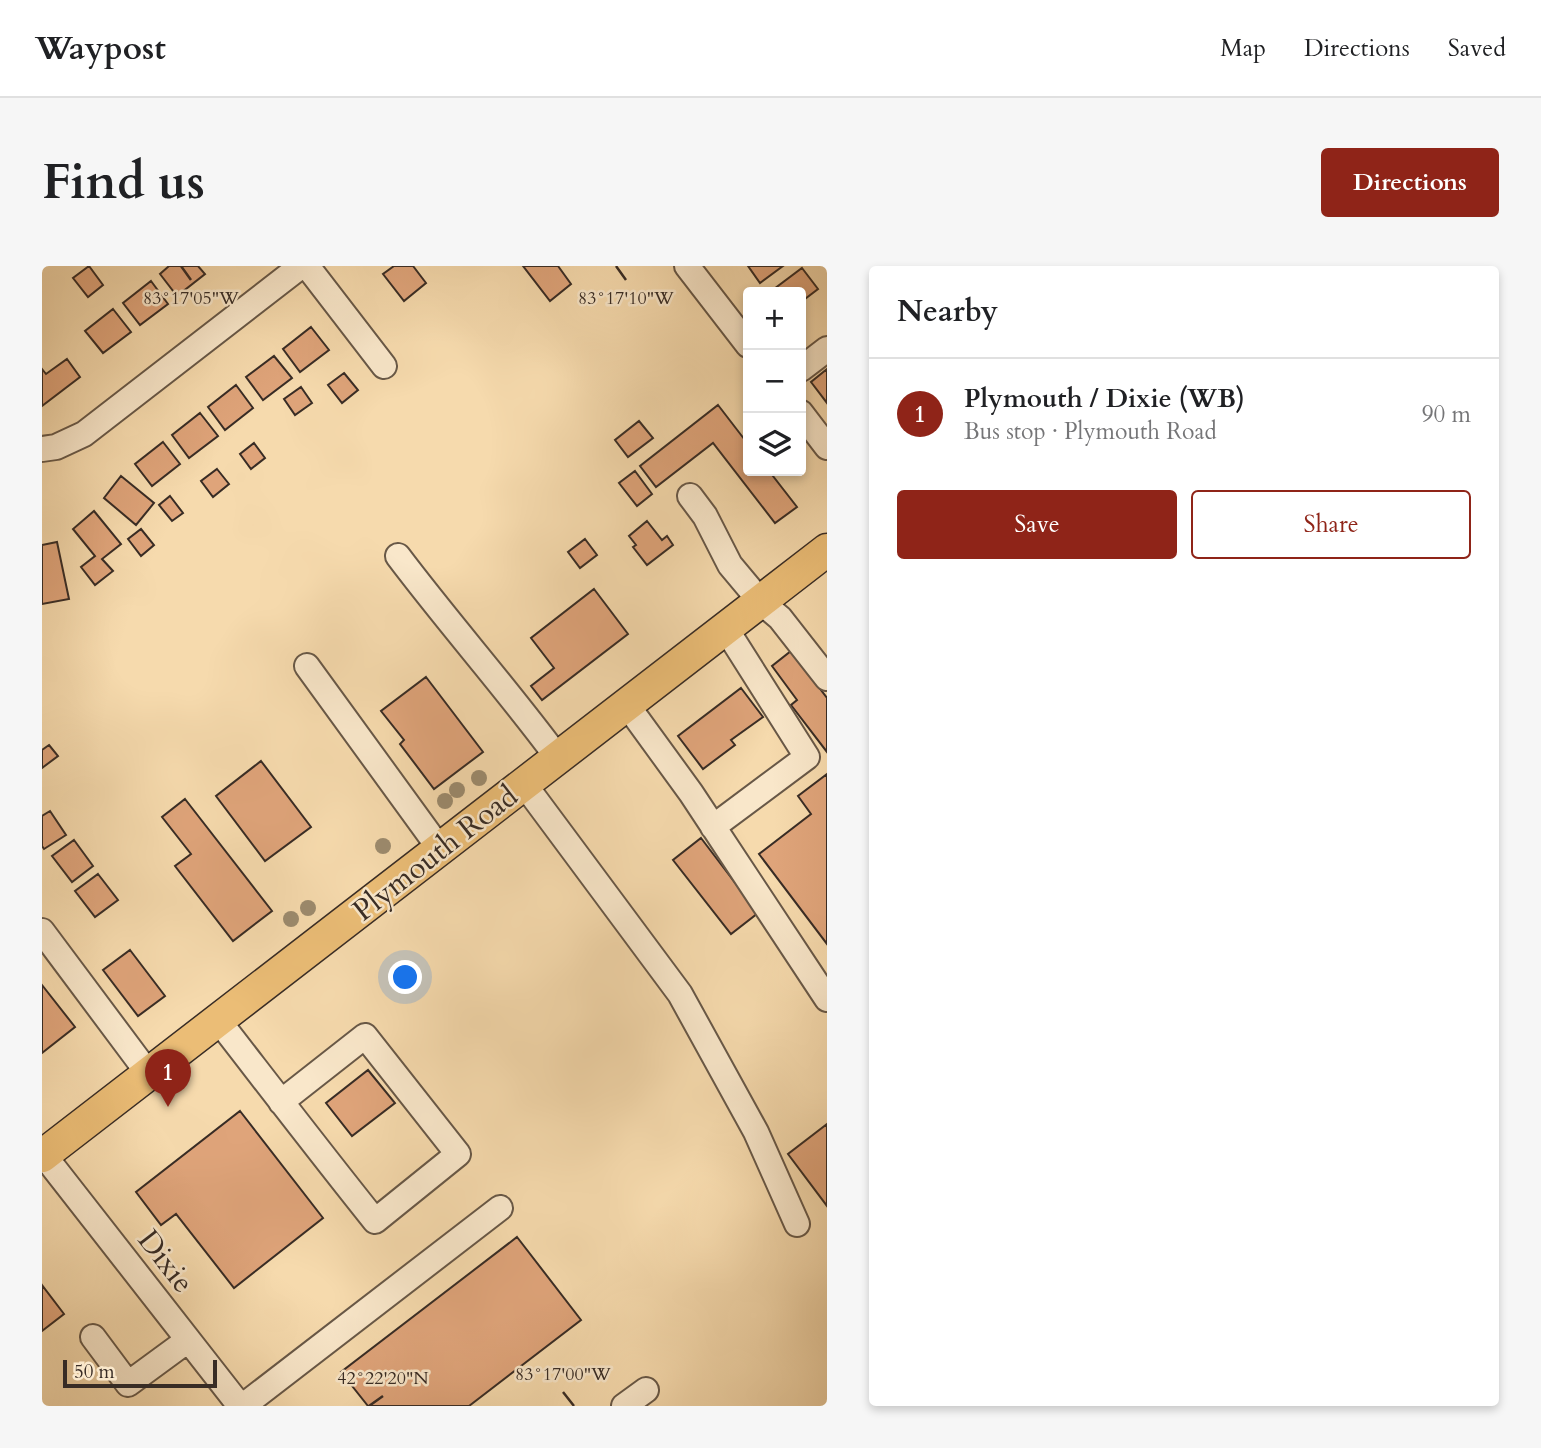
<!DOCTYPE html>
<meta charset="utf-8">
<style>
body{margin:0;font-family:Cardo,serif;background:#f6f6f6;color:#202124}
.controls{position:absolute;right:21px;top:21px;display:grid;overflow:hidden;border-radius:7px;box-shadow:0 4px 10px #0003}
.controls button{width:63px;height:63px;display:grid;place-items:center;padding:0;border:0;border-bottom:2px solid #e0e0e0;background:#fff;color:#202124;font:35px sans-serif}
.scale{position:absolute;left:21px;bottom:18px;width:154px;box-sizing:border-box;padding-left:7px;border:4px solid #382c25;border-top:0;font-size:19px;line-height:24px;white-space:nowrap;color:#382c25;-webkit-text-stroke:5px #f9e7ca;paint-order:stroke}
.you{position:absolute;left:364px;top:712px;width:24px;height:24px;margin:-18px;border:5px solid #fff;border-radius:50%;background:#1a73e8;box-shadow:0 0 0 10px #1a73e833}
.badge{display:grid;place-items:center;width:46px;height:46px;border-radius:50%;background:#8f2418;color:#fff;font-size:23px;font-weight:700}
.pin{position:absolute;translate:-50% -58px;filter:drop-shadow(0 2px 4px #0008)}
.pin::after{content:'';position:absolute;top:37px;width:24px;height:21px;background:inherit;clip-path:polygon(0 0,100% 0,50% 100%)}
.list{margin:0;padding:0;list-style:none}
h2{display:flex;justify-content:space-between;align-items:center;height:91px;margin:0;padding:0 28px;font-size:30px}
h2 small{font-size:23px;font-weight:400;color:#757577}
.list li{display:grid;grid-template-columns:46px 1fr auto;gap:21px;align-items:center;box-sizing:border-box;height:112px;padding:0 28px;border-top:2px solid #e0e0e0}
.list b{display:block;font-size:26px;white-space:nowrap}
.list p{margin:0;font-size:23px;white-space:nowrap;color:#757577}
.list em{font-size:23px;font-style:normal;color:#757577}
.actions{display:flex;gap:14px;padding:21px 28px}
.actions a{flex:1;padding:16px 0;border:2px solid #8f2418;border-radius:7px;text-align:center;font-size:24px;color:#8f2418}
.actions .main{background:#8f2418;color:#fff}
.icon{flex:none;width:38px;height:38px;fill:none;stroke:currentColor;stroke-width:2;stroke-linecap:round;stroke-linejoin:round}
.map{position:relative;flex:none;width:785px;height:1140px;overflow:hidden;border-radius:7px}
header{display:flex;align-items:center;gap:42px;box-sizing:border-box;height:98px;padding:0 35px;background:#fff;border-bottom:2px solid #e0e0e0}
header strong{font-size:33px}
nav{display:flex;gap:38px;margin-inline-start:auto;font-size:24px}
.intro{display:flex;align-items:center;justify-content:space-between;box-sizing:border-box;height:168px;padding:0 42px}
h1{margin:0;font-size:49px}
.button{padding:18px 32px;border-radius:7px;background:#8f2418;color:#fff;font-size:24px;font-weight:700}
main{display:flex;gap:42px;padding:0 42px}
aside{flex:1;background:#fff;border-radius:7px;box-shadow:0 4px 10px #0003}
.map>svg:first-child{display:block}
.building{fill:#dfa47a;stroke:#382c25;stroke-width:2}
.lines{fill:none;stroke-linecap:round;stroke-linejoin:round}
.minor-casing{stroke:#685847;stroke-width:28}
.major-casing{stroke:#382c25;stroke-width:35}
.minor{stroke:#f9e7ca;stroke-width:24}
.major{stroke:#ebbd76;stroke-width:32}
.tree{fill:#9c8b6e}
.ticks{fill:none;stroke:#382c25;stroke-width:2.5}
.labels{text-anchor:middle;stroke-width:5;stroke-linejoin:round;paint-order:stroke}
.street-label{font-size:30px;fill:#382c25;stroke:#f9e7ca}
.ticks-label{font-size:18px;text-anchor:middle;fill:#382c25;stroke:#f9e7ca;stroke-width:5;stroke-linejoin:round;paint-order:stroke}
</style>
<header>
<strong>Waypost</strong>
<nav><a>Map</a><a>Directions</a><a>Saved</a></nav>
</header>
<div class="intro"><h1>Find us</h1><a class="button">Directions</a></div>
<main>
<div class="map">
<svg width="785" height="1140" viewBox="0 0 785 1140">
<rect width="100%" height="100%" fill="#f6daad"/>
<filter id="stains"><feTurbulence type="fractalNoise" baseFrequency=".00286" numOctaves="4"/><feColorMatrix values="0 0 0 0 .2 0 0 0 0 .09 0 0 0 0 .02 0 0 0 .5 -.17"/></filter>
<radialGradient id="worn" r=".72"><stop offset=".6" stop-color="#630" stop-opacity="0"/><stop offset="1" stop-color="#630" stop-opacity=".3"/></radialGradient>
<path class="building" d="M47 0 61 19 46 31 31 12Z
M127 0H156L163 8 135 30 118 8Z
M352 0H371L384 17 362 35 341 8Z
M481 0H516L529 18 508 35Z
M706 0H741L718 17Z
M760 2 776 23 759 36V26H728Z
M109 15 126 38 98 59 81 37Z
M71 43 89 66 61 87 43 65Z
M269 61 287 84 258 106 241 83Z
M232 90 250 112 221 134 204 111Z
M25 93 38 111 0 140V103L4 108Z
M785 103V137L769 116Z
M302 107 316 124 300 137 286 119Z
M194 119 211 142 183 164 166 141Z
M259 121 270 137 253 149 242 133Z
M676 139 706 178V205H727L755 241 733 257 671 177 614 221 598 200Z
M158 147 176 170 147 192 130 169Z
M597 155 611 172 586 191 573 174Z
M121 176 138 198 110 220 93 198Z
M212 177 223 192 209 203 198 188Z
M175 203 187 218 171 231 159 215Z
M593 205 610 228 595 240 577 217Z
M79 210 112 237 94 259 62 232Z
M128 230 141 247 130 255 117 239Z
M52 245 79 278 60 293 71 305 53 319 39 301 53 290 31 263Z
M605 255 620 274 625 270 631 279 605 299 591 281 594 279 587 270Z
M99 263 112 279 99 290 86 273Z
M543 273 555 289 538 302 526 286Z
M15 276 27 333 0 338V279Z
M552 323 586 368 500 434 489 420 512 402 489 372Z
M749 385 785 432V486L749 439 755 434 730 400Z
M384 411 441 486 392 523 358 478 362 474 339 445Z
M699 422 721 451 689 474 693 479 661 503 636 470Z
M7 479 16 490 0 502V484Z
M219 495 269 561 223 595 174 530Z
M785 508V678L717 588 769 548 756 530Z
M143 533 230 645 191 675 133 600 149 588 120 551Z
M8 545 24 569 2 583 0 580V550Z
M659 572 716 647 689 668 631 594Z
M32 574 51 600 30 616 10 590Z
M56 608 76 634 53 651 33 625Z
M88 684 123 730 96 750 61 704Z
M0 719 33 761 0 787Z
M326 804 353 837 310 870 284 837Z
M198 845 281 952 192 1022 134 948 119 959 94 926Z
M785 858V940L746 888Z
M475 971 539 1054 427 1140H326L299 1106Z
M0 1019 22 1048 0 1065Z"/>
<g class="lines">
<g class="minor-casing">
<path id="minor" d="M265 0 342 100
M645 0 706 79
M759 103 785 83
M759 147 785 181
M0 183 14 181 42 168 259 0
M648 230 663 250 688 299 719 336 738 352 785 412
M356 290C408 359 465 423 516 492
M265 400 398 583
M585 439 649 527 785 733
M482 518 638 728 714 866 755 958
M671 561 765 491 684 363
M0 665 106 807
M176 754C228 821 280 889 333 955L416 888 323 770 239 836
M1 888 198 1140
M51 1071 86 1118 146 1074
M201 1140 458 942
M582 1140 604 1124"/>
</g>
<g class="major-casing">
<path id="major" d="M0 890 785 284"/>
</g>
<use href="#minor" class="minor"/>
<use href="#major" class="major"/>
</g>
<g class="tree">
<circle cx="437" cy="512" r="8"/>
<circle cx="415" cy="524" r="8"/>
<circle cx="403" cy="535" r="8"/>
<circle cx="341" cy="580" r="8"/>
<circle cx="266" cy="642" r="8"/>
<circle cx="249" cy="653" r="8"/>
</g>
<path class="ticks" d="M139 0 149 14M574 0 584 14M521 1126 532 1140M327 1140 341 1130"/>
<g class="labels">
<g class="street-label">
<text transform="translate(393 587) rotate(-38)" y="10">Plymouth Road</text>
<text transform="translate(124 995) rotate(52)" y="10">Dixie</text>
</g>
</g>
<g class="ticks-label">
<text x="149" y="38">83°17'05"W</text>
<text x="584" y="38">83°17'10"W</text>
<text x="521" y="1114">83°17'00"W</text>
<text x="341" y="1118">42°22'20"N</text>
</g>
<rect width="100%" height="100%" filter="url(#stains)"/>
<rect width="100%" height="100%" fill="url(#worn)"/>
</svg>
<div class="controls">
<button>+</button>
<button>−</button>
<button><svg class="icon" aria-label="layers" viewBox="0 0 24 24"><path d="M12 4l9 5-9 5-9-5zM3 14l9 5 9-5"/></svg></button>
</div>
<div class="scale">50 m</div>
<div class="you"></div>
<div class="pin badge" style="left:126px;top:841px">1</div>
</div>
<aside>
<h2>Nearby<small></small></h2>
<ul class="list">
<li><span class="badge">1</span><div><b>Plymouth / Dixie (WB)</b><p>Bus stop · Plymouth Road</p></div><em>90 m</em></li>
</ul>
<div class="actions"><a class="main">Save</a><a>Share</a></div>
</aside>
</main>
